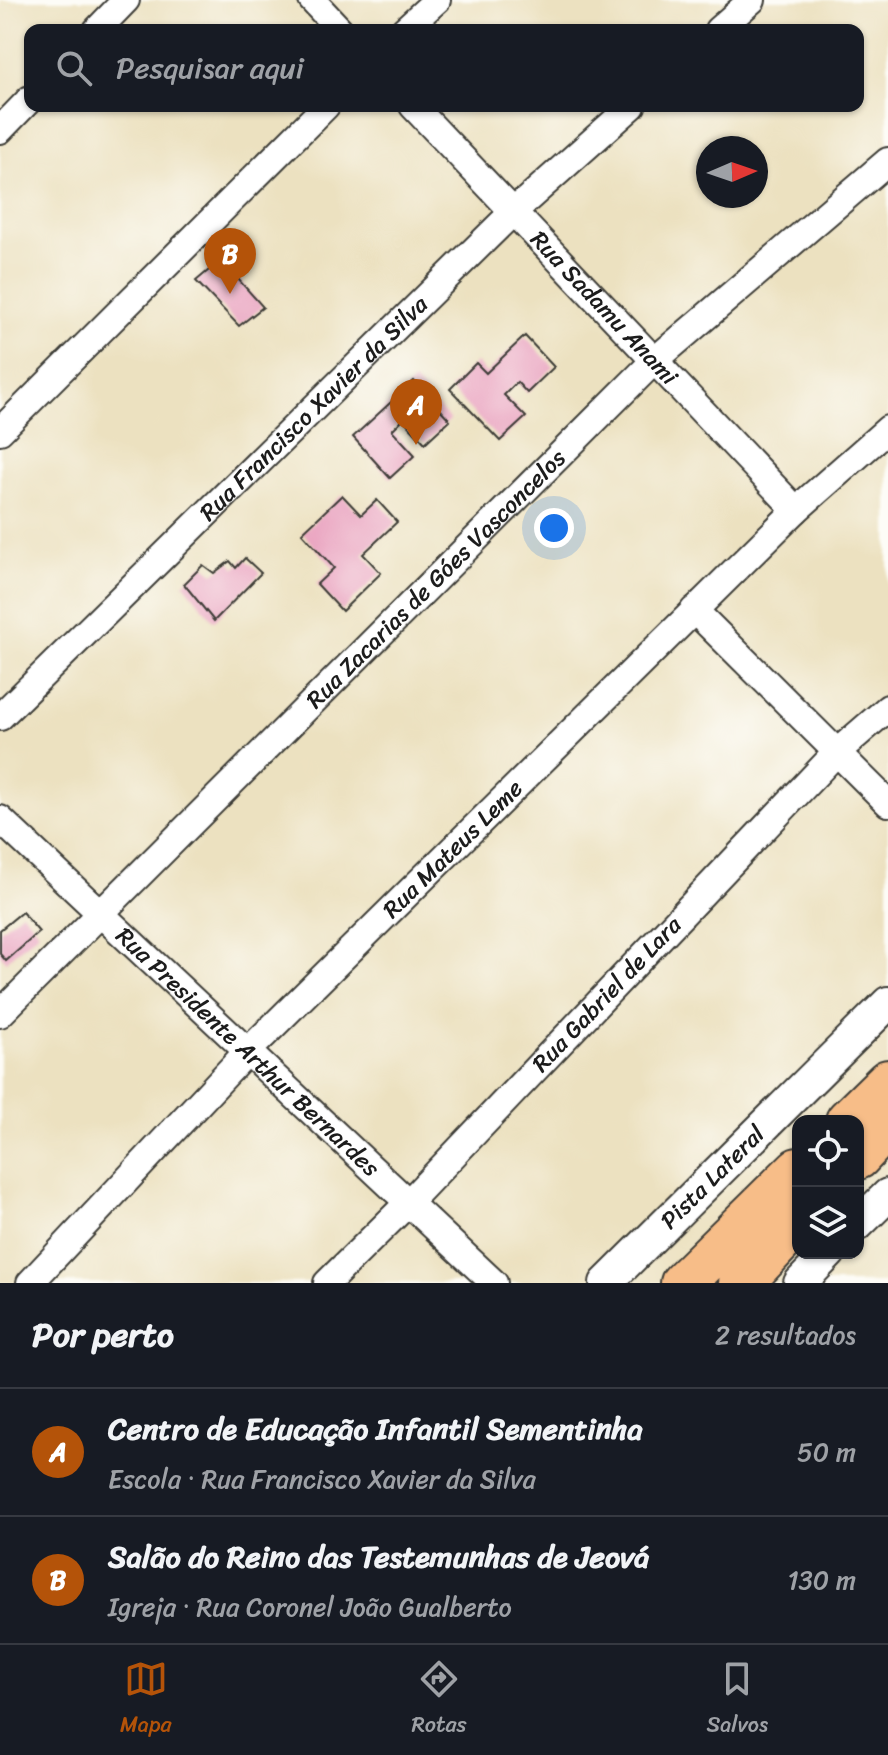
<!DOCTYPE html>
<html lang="pt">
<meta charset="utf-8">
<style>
body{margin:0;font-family:Sriracha,sans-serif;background:#20242c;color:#f1f3f6}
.controls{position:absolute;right:24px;bottom:24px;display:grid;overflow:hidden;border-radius:16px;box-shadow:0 2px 6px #0004}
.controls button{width:72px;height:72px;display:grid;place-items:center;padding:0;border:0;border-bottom:2px solid #363941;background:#171b24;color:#f1f3f6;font:40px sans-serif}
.compass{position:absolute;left:696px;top:136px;width:72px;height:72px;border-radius:50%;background:#171b24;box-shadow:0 2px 6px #0004;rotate:88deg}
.you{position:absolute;left:554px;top:528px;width:28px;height:28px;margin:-20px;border:6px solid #fff;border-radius:50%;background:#1a73e8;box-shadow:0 0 0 12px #1a73e833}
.badge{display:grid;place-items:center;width:52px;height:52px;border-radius:50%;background:#b45309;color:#fff;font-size:26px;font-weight:700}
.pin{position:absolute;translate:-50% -66px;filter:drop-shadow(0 2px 4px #0008)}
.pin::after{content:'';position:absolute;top:42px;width:28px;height:24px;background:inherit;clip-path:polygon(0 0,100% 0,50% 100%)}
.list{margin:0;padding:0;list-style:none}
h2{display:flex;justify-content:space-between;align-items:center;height:104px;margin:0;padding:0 32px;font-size:34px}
h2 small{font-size:26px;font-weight:400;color:#9ea1a6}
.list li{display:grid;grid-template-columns:52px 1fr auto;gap:24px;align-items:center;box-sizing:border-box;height:128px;padding:0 32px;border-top:2px solid #363941}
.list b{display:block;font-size:30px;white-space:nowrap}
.list p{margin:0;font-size:26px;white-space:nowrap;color:#9ea1a6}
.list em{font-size:26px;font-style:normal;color:#9ea1a6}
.icon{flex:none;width:44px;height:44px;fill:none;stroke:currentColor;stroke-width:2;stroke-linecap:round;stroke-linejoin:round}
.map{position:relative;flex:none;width:888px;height:1283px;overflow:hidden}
.search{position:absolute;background:#171b24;box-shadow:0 2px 6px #0004;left:24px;right:24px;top:24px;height:88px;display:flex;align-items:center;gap:20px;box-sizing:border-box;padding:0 28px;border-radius:16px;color:#9ea1a6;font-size:30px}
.sheet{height:360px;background:#171b24}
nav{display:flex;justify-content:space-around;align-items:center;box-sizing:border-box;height:112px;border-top:2px solid #363941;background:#171b24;font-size:22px;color:#9ea1a6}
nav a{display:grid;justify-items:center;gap:4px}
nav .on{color:#b45309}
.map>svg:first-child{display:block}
.building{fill:#eaa5c1}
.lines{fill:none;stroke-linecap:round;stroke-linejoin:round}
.minor-casing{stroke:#3b3a35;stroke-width:30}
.tertiary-casing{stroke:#3b3a35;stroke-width:36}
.motorway-casing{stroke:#3b3a35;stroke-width:48}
.minor{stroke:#fff;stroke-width:26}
.tertiary{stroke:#fff;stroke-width:32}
.motorway{stroke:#f7bd88;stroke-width:44}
.labels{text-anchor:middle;stroke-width:6;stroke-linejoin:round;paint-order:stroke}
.street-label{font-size:24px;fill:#1c1c1c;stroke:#fdfcf7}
</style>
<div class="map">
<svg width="888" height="1283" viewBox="0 0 888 1283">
<rect width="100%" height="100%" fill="#fdfcf7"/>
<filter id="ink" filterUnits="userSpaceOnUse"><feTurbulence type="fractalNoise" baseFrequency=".0125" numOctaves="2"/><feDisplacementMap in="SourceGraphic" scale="16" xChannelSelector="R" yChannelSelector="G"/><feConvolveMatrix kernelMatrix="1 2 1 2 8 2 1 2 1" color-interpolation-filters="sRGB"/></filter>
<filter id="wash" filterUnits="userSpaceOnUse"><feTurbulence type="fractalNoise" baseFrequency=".006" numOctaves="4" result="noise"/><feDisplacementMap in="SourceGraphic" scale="32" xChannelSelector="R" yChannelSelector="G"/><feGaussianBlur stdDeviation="1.8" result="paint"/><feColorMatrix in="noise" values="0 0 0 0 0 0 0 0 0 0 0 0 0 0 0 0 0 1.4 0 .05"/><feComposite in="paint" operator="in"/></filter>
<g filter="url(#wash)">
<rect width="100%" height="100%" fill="#ece1c0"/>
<g id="blocks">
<path class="building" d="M221 260 263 307 239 326 196 281Z
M525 336 554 367 527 393 517 382 504 395 526 417 500 441 450 389 476 363 486 373Z
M414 381 450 420 425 443 403 419 392 430 415 455 390 478 353 437Z
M342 495 361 515 377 500 397 522 363 554 381 573 342 611 317 584 334 568 302 533Z
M245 558 261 573 214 621 184 584 203 565 214 573 230 561 236 568Z
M22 912 39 932 6 961 0 954V930Z"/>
</g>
</g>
<g filter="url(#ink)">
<use href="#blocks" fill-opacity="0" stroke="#3b3a35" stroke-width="2"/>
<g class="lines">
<g class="minor-casing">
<g id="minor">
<path d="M312 0 340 30"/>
<path d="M97 30 126 0"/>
<path d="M404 30 437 0"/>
<path d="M718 30 752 0"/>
<path id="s1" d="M413 106 796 510"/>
<path d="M0 130 30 99"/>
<path d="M0 431 326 106"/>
<path d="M694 610 888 803"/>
<path id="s2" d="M0 717 513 212 632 106"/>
<path id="s3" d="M0 819 494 1283"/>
<path id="s4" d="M0 1014 654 361 888 161"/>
<path id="s5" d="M30 1283 247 1052 796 510 888 429"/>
<path id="s6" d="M327 1283 408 1203 836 753 888 708"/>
</g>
</g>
<g class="tertiary-casing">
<g id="tertiary">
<path d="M858 1224 888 1195"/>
<path id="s7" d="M606 1283 888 1003"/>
<path d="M800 1283 829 1253"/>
</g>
</g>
<g class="motorway-casing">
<path id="motorway" d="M848 1121 888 1082
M858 1157 888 1125
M683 1283 798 1170
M741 1283 798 1222"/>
</g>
<use href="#minor" class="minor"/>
<use href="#tertiary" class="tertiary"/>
<use href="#motorway" class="motorway"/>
</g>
</g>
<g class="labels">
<g class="street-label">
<text dy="8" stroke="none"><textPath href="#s1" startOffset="278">Rua Sadamu Anami</textPath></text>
<text dy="8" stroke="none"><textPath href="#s2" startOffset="440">Rua Francisco Xavier da Silva</textPath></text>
<text dy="8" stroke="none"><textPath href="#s4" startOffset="616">Rua Zacarias de Góes Vasconcelos</textPath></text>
<text dy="8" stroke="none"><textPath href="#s5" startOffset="606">Rua Mateus Leme</textPath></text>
<text dy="8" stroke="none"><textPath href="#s6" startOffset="402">Rua Gabriel de Lara</textPath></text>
<text dy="8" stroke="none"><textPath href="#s3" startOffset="340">Rua Presidente Arthur Bernardes</textPath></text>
<text dy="8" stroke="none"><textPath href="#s7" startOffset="150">Pista Lateral</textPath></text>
</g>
</g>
</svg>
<div class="controls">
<button><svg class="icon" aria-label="locate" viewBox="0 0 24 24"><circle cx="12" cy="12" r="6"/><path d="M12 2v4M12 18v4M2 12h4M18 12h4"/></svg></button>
<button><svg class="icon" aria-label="layers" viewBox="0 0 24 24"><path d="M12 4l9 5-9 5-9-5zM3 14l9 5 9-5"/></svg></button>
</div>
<svg class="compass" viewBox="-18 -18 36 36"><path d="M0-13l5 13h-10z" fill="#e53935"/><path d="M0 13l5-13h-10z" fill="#9ea1a6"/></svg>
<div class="you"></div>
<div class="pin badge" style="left:416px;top:445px">A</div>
<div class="pin badge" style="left:230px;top:294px">B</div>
<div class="search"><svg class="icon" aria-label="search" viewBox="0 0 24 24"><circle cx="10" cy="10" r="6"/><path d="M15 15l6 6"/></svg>Pesquisar aqui</div>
</div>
<section class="sheet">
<h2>Por perto<small>2 resultados</small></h2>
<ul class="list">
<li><span class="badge">A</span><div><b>Centro de Educação Infantil Sementinha</b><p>Escola · Rua Francisco Xavier da Silva</p></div><em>50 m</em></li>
<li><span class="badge">B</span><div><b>Salão do Reino das Testemunhas de Jeová</b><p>Igreja · Rua Coronel João Gualberto</p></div><em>130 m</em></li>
</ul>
</section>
<nav>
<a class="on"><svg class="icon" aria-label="map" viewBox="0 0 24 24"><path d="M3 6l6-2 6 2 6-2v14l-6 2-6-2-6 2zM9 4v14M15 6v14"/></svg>Mapa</a>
<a><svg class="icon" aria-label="directions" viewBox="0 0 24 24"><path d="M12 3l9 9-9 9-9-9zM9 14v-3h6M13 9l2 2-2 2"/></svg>Rotas</a>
<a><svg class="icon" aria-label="saved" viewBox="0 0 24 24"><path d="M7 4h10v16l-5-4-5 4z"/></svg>Salvos</a>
</nav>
